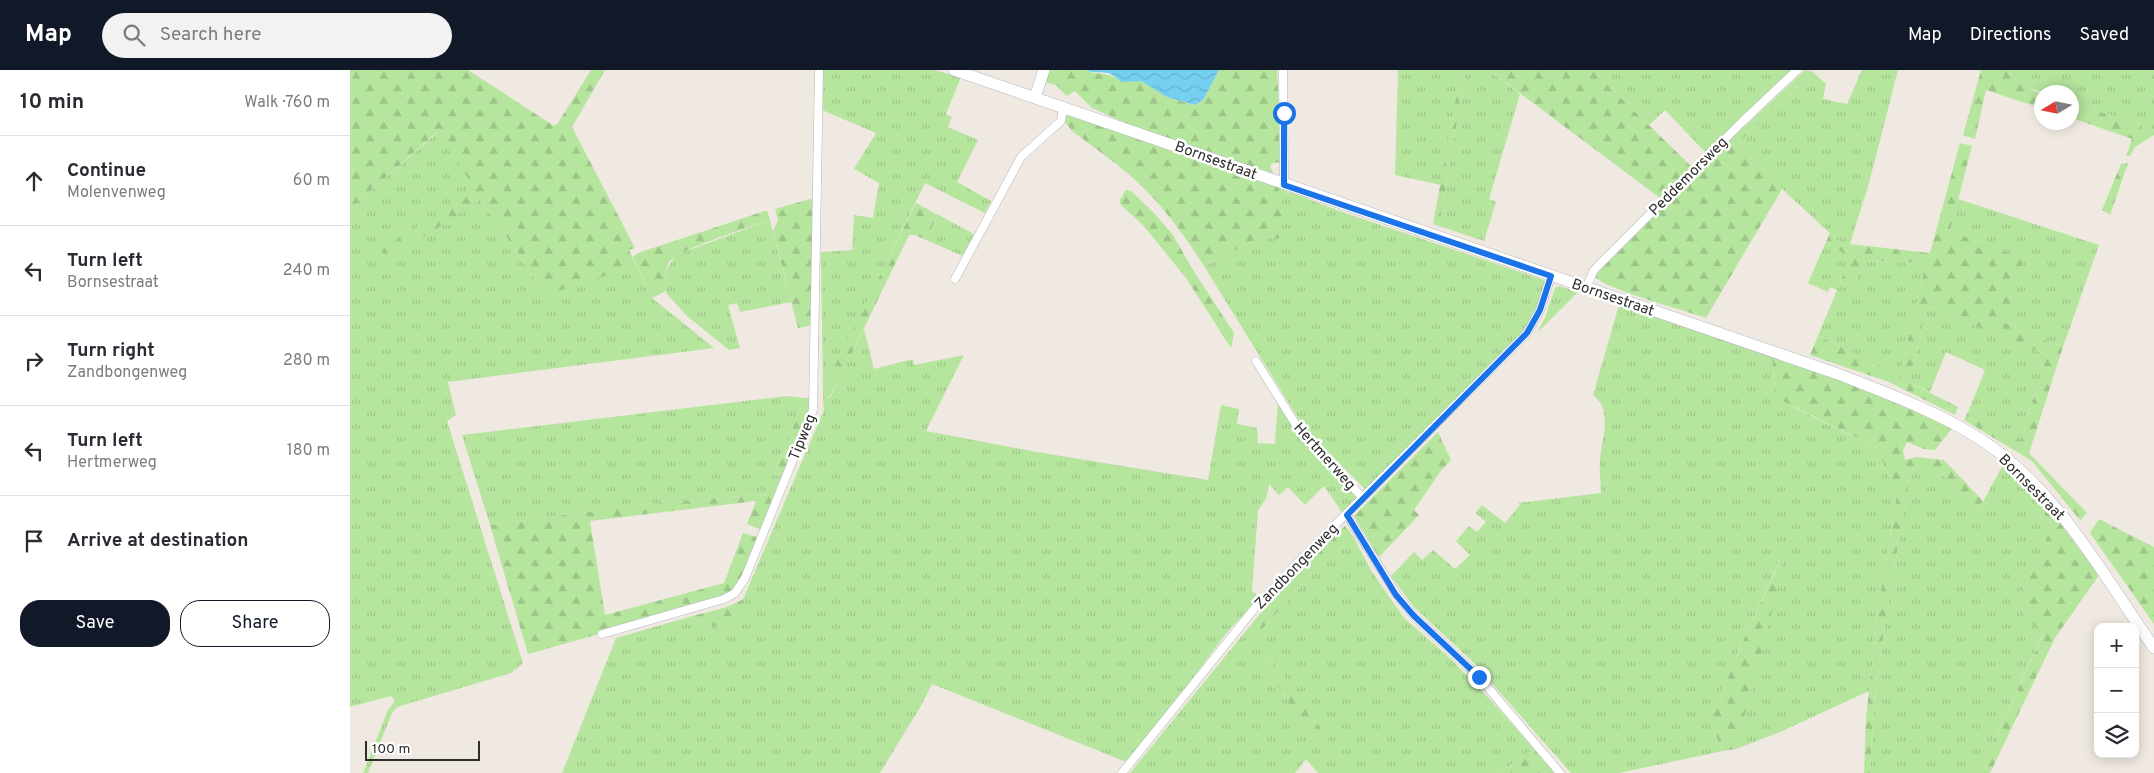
<!DOCTYPE html>
<meta charset="utf-8">
<style>
body{margin:0;font-family:Overpass,sans-serif;background:#f2f2f3;color:#2b2b33}
.controls{position:absolute;right:15px;bottom:15px;display:grid;overflow:hidden;border-radius:10px;box-shadow:0 2px 12px #0003}
.controls button{width:45px;height:45px;display:grid;place-items:center;padding:0;border:0;border-bottom:1px solid #e1e1e2;background:#fff;color:#2b2b33;font:25px sans-serif}
.compass{position:absolute;left:1684px;top:15px;width:45px;height:45px;border-radius:50%;background:#fff;box-shadow:0 2px 12px #0003;rotate:260deg}
.scale{position:absolute;left:15px;bottom:12px;width:115px;box-sizing:border-box;padding-left:5px;border:2px solid #2e2e2e;border-top:0;font-size:14px;line-height:18px;white-space:nowrap;color:#2e2e2e;-webkit-text-stroke:4px #fff;paint-order:stroke}
.stop{position:absolute;width:15px;height:15px;margin:-11px;border:4px solid #1a73e8;border-radius:50%;background:#fff}
.stop.end{background:#1a73e8;border-color:#fff;box-shadow:0 1px 5px #0008}
.list{margin:0;padding:0;list-style:none}
h2{display:flex;justify-content:space-between;align-items:center;height:65px;margin:0;padding:0 20px;font-size:21px}
h2 small{font-size:16px;font-weight:400;color:#7c7c81}
.list li{display:grid;grid-template-columns:32px 1fr auto;gap:15px;align-items:center;box-sizing:border-box;height:90px;padding:0 20px;border-top:1px solid #e1e1e2}
.list b{display:block;font-size:19px;white-space:nowrap}
.list p{margin:0;font-size:16px;white-space:nowrap;color:#7c7c81}
.list em{font-size:16px;font-style:normal;color:#7c7c81}
.actions{display:flex;gap:10px;padding:15px 20px}
.actions a{flex:1;padding:11px 0;border:1px solid #111827;border-radius:20px;text-align:center;font-size:18px;color:#111827}
.actions .main{background:#111827;color:#fff}
.icon{flex:none;width:28px;height:28px;fill:none;stroke:currentColor;stroke-width:2;stroke-linecap:round;stroke-linejoin:round}
.map{position:relative;flex:none;width:1804px;height:703px;overflow:hidden}
header{display:flex;align-items:center;gap:30px;box-sizing:border-box;height:70px;padding:0 25px;background:#111827;color:#fff}
header strong{font-size:24px}
nav{display:flex;gap:28px;margin-inline-start:auto;font-size:18px}
.search{width:350px;height:45px;background:#f2f2f3;display:flex;align-items:center;gap:12px;box-sizing:border-box;padding:0 18px;border-radius:28px;color:#7c7c81;font-size:19px}
main{display:flex}
aside{flex:1;background:#fff}
.map>svg:first-child{display:block}
.grass{fill:url(#grass-tufts);fill-rule:evenodd}
.forest{fill:url(#forest-firs)}
.water{fill:url(#water-waves)}
.lines{fill:none;stroke-linecap:round;stroke-linejoin:round}
.street-casing{stroke:#b4b7c1;stroke-width:9}
.secondary-casing{stroke:#b4b7c1;stroke-width:12}
.street{stroke:#fff;stroke-width:8}
.secondary{stroke:#fff;stroke-width:11}
.route{stroke:#1a73e8;stroke-width:6}
.labels{text-anchor:middle;stroke-width:5;stroke-linejoin:round;paint-order:stroke}
.street-label{font-size:15px;fill:#2e2e2e;stroke:#fff}
</style>
<header>
<strong>Map</strong>
<div class="search"><svg class="icon" aria-label="search" viewBox="0 0 24 24"><circle cx="10" cy="10" r="6"/><path d="M15 15l6 6"/></svg>Search here</div>
<nav><a>Map</a><a>Directions</a><a>Saved</a></nav>
</header>
<main>
<aside>
<h2>10 min<small>Walk · 760 m</small></h2>
<ul class="list">
<li><svg class="icon" aria-label="ahead" viewBox="0 0 24 24"><path d="M12 20V5M6 11l6-6 6 6"/></svg><div><b>Continue</b><p>Molenvenweg</p></div><em>60 m</em></li>
<li><svg class="icon" aria-label="left" viewBox="0 0 24 24"><path d="M17 20v-9H6M10 6l-5 5 5 5"/></svg><div><b>Turn left</b><p>Bornsestraat</p></div><em>240 m</em></li>
<li><svg class="icon" aria-label="right" viewBox="0 0 24 24"><path d="M7 20v-9h11M14 6l5 5-5 5"/></svg><div><b>Turn right</b><p>Zandbongenweg</p></div><em>280 m</em></li>
<li><svg class="icon" aria-label="left" viewBox="0 0 24 24"><path d="M17 20v-9H6M10 6l-5 5 5 5"/></svg><div><b>Turn left</b><p>Hertmerweg</p></div><em>180 m</em></li>
<li><svg class="icon" aria-label="arrive" viewBox="0 0 24 24"><path d="M6 21V4h12l-3 4 3 4H6"/></svg><div><b>Arrive at destination</b></div></li>
</ul>
<div class="actions"><a class="main">Save</a><a>Share</a></div>
</aside>
<div class="map">
<svg width="1804" height="703" viewBox="0 0 1804 703">
<defs>
<pattern id="grass-tufts" width="24" height="20" patternUnits="userSpaceOnUse" patternTransform="scale(1.25)"><rect width="24" height="20" fill="#b6e59e"/><path d="M3 7l-1-3M5 7V3M7 7l1-3M15 17l-1-3M17 17v-4M19 17l1-3" fill="none" stroke="#9dc588"/></pattern>
<pattern id="forest-firs" width="22" height="20" patternUnits="userSpaceOnUse" patternTransform="scale(1.25)"><rect width="22" height="20" fill="#b6e59e"/><path d="M5 1l3.5 6h-7zM16 11l3.5 6h-7z" fill="#9dc588"/></pattern>
<pattern id="water-waves" width="16" height="10" patternUnits="userSpaceOnUse" patternTransform="scale(1.25)"><rect width="16" height="10" fill="#75cff0"/><path d="M0 5q4-4 8 0t8 0" fill="none" stroke="#66b2ce"/></pattern>
</defs>
<rect width="100%" height="100%" fill="#efe9e1"/>
<path class="grass" d="M473 0H583L611 7 596 44 602 47 598 57 628 70 607 112 641 131 635 143 575 113 473 322 471 182 502 180 504 145 523 148 529 113 504 99 526 63 472 40Z
M1048 0H1111L1091 115 1045 105Z
M1116 0H1139L1170 24 1139 129 1146 132 1134 171 1089 156Z
M1242 0H1442L1356 83 1315 40 1299 55Z
M1512 0H1548L1519 113 1500 174 1494 176 1432 119 1388 73 1463 2 1476 14 1473 29 1497 34Z
M1658 0H1804V65L1794 62 1791 55 1722 33V22C1696 22 1673 25 1658 0Z
M88 62 126 119 33 180 131 129 196 225 279 180 302 228 364 278 98 312 106 345 97 351 173 593 161 603 47 637 42 643 18 703H13L38 640 45 631 41 626 0 637V155L13 147 7 133Z
M928 118 995 143 1194 210V217L1184 253 1017 421 962 366 948 348 854 196 909 168 932 145Z
M1608 129 1749 175 1713 277 1655 253 1600 161Z
M588 145 624 164 613 186 576 170Z
M420 150 441 232 390 242 387 233 378 235 390 278 379 280 337 246 316 223 315 208 317 199 326 185Z
M1476 172 1500 187 1490 213 1503 215 1516 191 1576 193 1547 316 1539 312 1541 301 1468 266 1487 220 1480 217 1478 222 1458 213Z
M1209 216 1228 222 1187 263 1195 248 1205 218Z
M1269 235 1422 287 1425 320 1445 338 1527 378 1547 425 1528 539 1519 621 1430 662 1386 679 1431 502 1430 490 1387 584 1370 627 1358 648 1373 681 1269 703H1221L1123 592 1064 537 1041 506 1064 482 1072 490 1083 480 1105 499 1120 485 1106 471 1119 456 1127 462 1136 452 1125 443 1132 435 1155 453 1170 435 1168 433 1251 423C1251 412 1249 402 1250 391 1251 368 1264 342 1243 325Z
M1577 236 1697 285 1671 370 1619 340 1635 300 1596 282 1580 322 1559 312Z
M514 259 524 299 563 289 564 295 614 285 576 361 687 382 858 410 871 335 889 339 887 354 907 358 908 373 925 374 928 331 948 366 1009 428 994 445 974 416 955 435 938 417 929 425 919 414 916 429 908 440 902 522 911 526 878 561 779 693 582 614 572 634 530 703H212L266 568 339 547 379 562 474 340 473 329 481 326Z
M438 326 454 328 425 404 434 408 430 416 418 424 288 435 140 455 112 365Z
M1655 391 1694 432 1689 439 1703 454 1666 535 1693 564 1629 703H1520C1524 601 1544 499 1562 399L1577 394 1599 410 1628 441Z
M1003 466 1022 502 1054 548 1101 589 1148 638 1184 679 1149 703H968L956 689 945 703H780L900 556 906 566 957 509ZM918 585 991 688 983 690 975 683 913 595Z"/>
<path class="forest" d="M0 0H118L204 56 208 53 241 0H255L222 57 285 178 279 180 276 199 196 225 131 129 38 191 32 180 125 119 87 62 7 133 13 147 0 155Z
M698 0H737C747 7 755 0 769 10L791 11 817 27 845 35 853 30 869 0H927L932 92 923 93 920 96 925 107 814 70 742 38 725 21 717 26 706 15 695 12Z
M1111 0H1116L1089 156 1083 154Z
M1139 0H1242L1342 97 1310 128Z
M1455 0 1463 2 1388 73 1432 119 1356 248C1334 240 1257 220 1244 206L1382 68Z
M1631 0H1658C1666 14 1677 18 1691 23V38L1636 20 1625 69 1613 65Z
M1722 33 1791 55 1794 62 1804 65 1785 77 1780 86H1776L1782 69 1722 48Z
M717 44 960 125 958 129 929 118 932 145 929 169 909 168 854 196C833 163 810 132 781 106 762 90 742 76 722 61L715 52Z
M1610 73 1622 76 1600 161 1674 189 1655 253 1713 277 1679 383 1737 443 1730 450 1682 391 1614 350 1619 340 1671 370 1697 285 1577 236 1559 312 1608 337 1605 345 1547 316 1576 193 1516 191 1503 215 1490 214 1499 187 1476 172 1480 163 1494 176 1500 174 1580 183Z
M1778 93 1760 145 1752 140 1771 94Z
M776 120 781 121 803 142 823 165 843 200 884 263 881 278 836 208 793 155 770 134V130Z
M464 128V255L448 258 423 161 428 150 425 139Z
M566 133 588 145 576 170 565 165H559L489 310 480 326 473 329V322L490 285Z
M415 141H417L420 150C403 156 327 180 320 191 314 200 315 211 316 221L302 228 283 187 288 183Z
M1468 266 1542 301 1539 312 1460 285Z
M1422 287 1487 309 1603 357 1585 380 1574 379 1557 372 1553 380 1555 390 1566 387 1594 390 1633 431 1628 441 1599 410 1577 395 1562 399C1544 499 1524 600 1520 702L1533 703H1514L1516 648 1528 539 1547 425 1527 378 1429 329 1425 320Z
M454 328H463L434 408 425 404Z
M1088 362 1101 390 1090 402 1064 440 1069 445 1029 487 1004 446Z
M422 413 430 416 414 461 397 454 406 431 240 451 255 545 374 513 393 463 410 468 389 516 374 529 178 584 140 455 288 435 418 424Z
M1694 432 1749 505 1705 568 1640 703H1629L1693 565 1666 535 1703 454 1688 438Z
M1749 449 1804 477V554L1740 463Z
M995 456 1003 466 957 509 906 566 900 556C929 520 962 488 995 456Z
M1431 489 1432 502 1386 679 1373 681 1358 648 1370 627 1387 584Z
M394 529 379 562 339 547 377 537Z
M918 585 992 689 983 690 975 683 913 595Z
M1184 679 1205 703H1149Z"/>
<path class="water" d="M737 0H869L853 30 845 35 817 27 791 11 772 12C767 9 763 4 757 3 750 1 743 4 737 0Z"/>
<g class="lines">
<g class="street-casing">
<path id="street" d="M933 0 934 115
M605 209 671 87 711 51 713 37
M1236 218 1244 200 1390 54 1447 0
M906 291 951 363 1013 428
M997 445 1047 525 1064 546 1129 607 1210 703
M252 564 374 529 385 523 395 508 463 340 469 0
M772 703 904 539 949 491 1177 263 1190 240 1201 206"/>
</g>
<g class="secondary-casing">
<path id="secondary" d="M604 0 1488 304C1536 323 1586 341 1630 369 1707 418 1753 505 1804 578
M685 27 694 0"/>
</g>
<use href="#street" class="street"/>
<use href="#secondary" class="secondary"/>
</g>
<g class="lines">
<path class="route" d="M934 43V115L1201 206 1190 240 1177 263 997 445 1046 525 1064 546 1129 607"/>
</g>
<g class="labels">
<g class="street-label">
<text transform="translate(866 90) rotate(20)" y="5">Bornsestraat</text>
<text transform="translate(1338 106) rotate(-45)" y="5">Peddemorsweg</text>
<text transform="translate(1263 227) rotate(19)" y="5">Bornsestraat</text>
<text transform="translate(452 367) rotate(-68)" y="5">Tipweg</text>
<text transform="translate(975 386) rotate(48)" y="5">Hertmerweg</text>
<text transform="translate(1682 417) rotate(45)" y="5">Bornsestraat</text>
<text transform="translate(946 496) rotate(-46)" y="5">Zandbongenweg</text>
</g>
</g>
</svg>
<div class="controls">
<button>+</button>
<button>−</button>
<button><svg class="icon" aria-label="layers" viewBox="0 0 24 24"><path d="M12 4l9 5-9 5-9-5zM3 14l9 5 9-5"/></svg></button>
</div>
<svg class="compass" viewBox="-18 -18 36 36"><path d="M0-13l5 13h-10z" fill="#e53935"/><path d="M0 13l5-13h-10z" fill="#7c7c81"/></svg>
<div class="scale">100 m</div>
<div class="stop" style="left:934px;top:43px"></div>
<div class="stop end" style="left:1129px;top:607px"></div>
</div>
</main>
